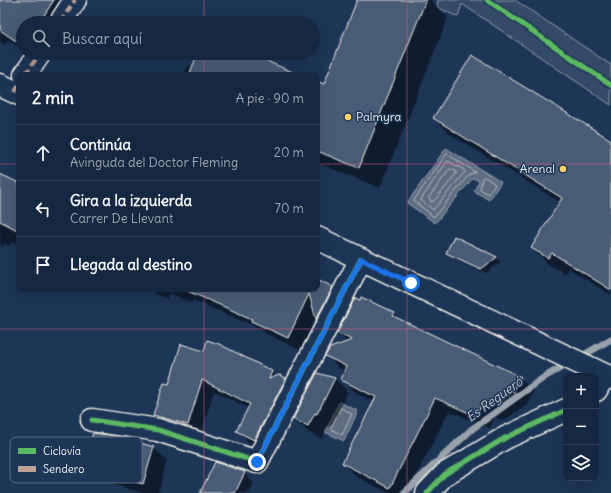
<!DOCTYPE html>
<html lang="es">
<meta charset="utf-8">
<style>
body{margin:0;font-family:Delius,sans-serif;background:#1f3048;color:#f1f3f6}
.controls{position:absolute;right:12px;bottom:12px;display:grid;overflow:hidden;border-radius:8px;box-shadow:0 4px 16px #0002}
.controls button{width:36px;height:36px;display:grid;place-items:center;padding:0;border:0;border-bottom:1px solid #35445a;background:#162841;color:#f1f3f6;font:20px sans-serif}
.stop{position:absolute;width:12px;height:12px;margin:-9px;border:3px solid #1a73e8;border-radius:50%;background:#fff}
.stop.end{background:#1a73e8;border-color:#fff;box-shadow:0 1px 4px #0008}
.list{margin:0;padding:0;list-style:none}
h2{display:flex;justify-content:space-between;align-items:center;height:52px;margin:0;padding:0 16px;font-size:17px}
h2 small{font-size:13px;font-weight:400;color:#9ea6b1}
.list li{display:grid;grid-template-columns:26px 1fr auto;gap:12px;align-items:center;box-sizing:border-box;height:56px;padding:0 16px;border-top:1px solid #35445a}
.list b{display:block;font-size:15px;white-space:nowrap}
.list p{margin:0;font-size:13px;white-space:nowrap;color:#9ea6b1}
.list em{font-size:13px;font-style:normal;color:#9ea6b1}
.icon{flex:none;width:22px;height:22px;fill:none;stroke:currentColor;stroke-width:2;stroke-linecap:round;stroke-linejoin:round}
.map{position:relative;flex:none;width:611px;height:493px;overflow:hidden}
.search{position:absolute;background:#162841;box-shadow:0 4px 16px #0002;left:16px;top:16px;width:304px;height:44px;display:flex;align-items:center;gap:10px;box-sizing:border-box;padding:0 14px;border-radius:22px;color:#9ea6b1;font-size:15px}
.panel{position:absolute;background:#162841;box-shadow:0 4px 16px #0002;left:16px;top:72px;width:304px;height:220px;border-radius:8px}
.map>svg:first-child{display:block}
.green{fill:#354a67;stroke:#949ea8}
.water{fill:#5e6d82;stroke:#9aa2ab}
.shadow{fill:#0007}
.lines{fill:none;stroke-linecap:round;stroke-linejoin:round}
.shore{stroke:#b8bcbf;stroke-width:1}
.stream{stroke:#9aa2ab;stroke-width:7}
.building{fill:#485b74;stroke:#f4f1e8}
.minor-casing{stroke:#f4f1e8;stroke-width:25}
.primary-casing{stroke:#f4f1e8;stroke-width:25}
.minor{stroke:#1d3557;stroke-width:22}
.primary{stroke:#1d3557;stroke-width:22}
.quiet{stroke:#bda197;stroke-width:4;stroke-dasharray:8 4;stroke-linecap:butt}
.cycleway-casing{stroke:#1d3557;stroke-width:8}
.cycleway{stroke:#5cba63;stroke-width:5}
.route{stroke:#1a73e8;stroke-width:5}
.grid{fill:none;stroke:#d15985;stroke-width:1;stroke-opacity:0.55}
.poi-dot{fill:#ffd166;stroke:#1d3557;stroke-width:1.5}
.labels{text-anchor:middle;stroke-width:3;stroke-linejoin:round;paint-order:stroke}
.poi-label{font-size:12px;fill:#f4f1e8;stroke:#1d3557;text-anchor:start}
.water-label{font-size:13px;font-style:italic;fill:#c0c3c4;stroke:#1d3557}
.key{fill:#1d3557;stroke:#5e6d82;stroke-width:1}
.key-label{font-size:11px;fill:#f4f1e8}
</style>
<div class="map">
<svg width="611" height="493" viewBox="0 0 611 493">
<rect width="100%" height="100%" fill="#1d3557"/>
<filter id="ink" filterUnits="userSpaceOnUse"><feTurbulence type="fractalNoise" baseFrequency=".025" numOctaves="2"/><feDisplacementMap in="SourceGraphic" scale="8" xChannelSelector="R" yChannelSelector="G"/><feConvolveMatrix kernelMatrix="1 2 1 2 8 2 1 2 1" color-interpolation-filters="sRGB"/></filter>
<g filter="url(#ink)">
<path class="green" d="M438 0H515L611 65V105L462 4 458 17 437 7Z"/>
<path class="water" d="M446 148 501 182 489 200 474 191 479 181 473 178 435 223 407 203Z
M339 402 358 411 344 441 325 432Z"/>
<path class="shadow" d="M0 0H83L67 23H23V50L9 40 5 45 0 41Z
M358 0H431L448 18 380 188 317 163V82L324 85Z
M199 53H245L300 75H183L187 65 193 68Z
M434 118 611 142V295L568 268 565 274 548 264 532 248 560 202 450 134Z
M0 175 17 183 19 178V242L18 245 12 242 10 246 4 244 3 247 0 245Z
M455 238 496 258 501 262 486 273 452 257 447 253Z
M317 280 332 288 345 300 329 330 316 317 300 350 265 333 261 329 193 300 191 303 169 293 167 299 146 289H317Z
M394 314 401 320 520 378 534 392 527 405 503 421 495 417 490 428 449 411 407 493H389L357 477 343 463 374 402 356 393 342 380 345 372 340 369 327 356 348 343 338 333Z
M182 345 272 372 276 377 285 379 297 391 266 451 249 442 237 431 248 408 214 391 200 437 167 426 155 414 170 386Z
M318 374 335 379 348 392 331 427 328 426 322 439 308 432 294 418Z
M154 448 167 461 158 493H142L98 480 84 467Z
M244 473 254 483 249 493H204Z"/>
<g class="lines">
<path class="shore" d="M447 154 475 172 469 175 434 217 414 201Z
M448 161 464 170 465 172 433 210 421 200Z
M450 169 456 171V174L434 201 431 202 429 198Z
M485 177 495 184 488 194 480 189 482 178Z
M341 408 352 414 342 435 331 429Z"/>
<path class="stream" d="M579 358 611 339
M404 493 472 429 546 376 570 363"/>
</g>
<path class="building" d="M0 0H54L39 23H23V46L0 30Z
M357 0H426L359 168 317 151V81L324 84Z
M198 53H247L300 75H189Z
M472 55 611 140V290L552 253 548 258 531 248 562 198 433 118Z
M0 174 19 183V231L0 221Z
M454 236 497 257 481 269 446 253Z
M317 279 333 287 316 319 309 294 288 338 251 321 252 319 183 289H317Z
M361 297 395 313 393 316 521 377 513 392 489 408 482 404 476 416 435 398 390 488 342 463 376 397 341 380 346 366 325 356 330 348 352 340 337 333 355 298 360 300Z
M207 340 219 344 272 371 269 379 279 375 286 378 254 440 236 431 250 404 202 380 188 425 153 415 164 383 169 384 181 344 204 351Z
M317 373 335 378 317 414 315 413 308 426 293 419Z
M93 433 117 436 154 447 143 484 83 467Z
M215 462 245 472 235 493H200Z"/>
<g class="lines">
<g class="minor-casing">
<path id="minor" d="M60 23 75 0
M25 75 40 53
M596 390 604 375
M92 420 158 430 257 462 361 259
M427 493 445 474 505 438 566 410"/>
</g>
<g class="primary-casing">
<path id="primary" d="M0 85 19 94
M317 238 611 378"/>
</g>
<use href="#minor" class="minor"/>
<use href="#primary" class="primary"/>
<path class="quiet" d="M60 23 75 0
M25 75 40 53
M15 92 19 85"/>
<g class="cycleway-casing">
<path id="cycleway" d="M487 0 611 85
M92 420 158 430 257 462 361 259
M427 493 445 474 505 438 566 410"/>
</g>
<use href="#cycleway" class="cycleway"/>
</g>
</g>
<g class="lines" filter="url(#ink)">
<path class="route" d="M257 462 361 259 411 283"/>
</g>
<path class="grid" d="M204 0V23M407 0V493M204 53V75M0 164H19M317 164H611M204 289V493M0 329H611"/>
<g class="poi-dot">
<circle cx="348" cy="117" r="4"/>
<circle cx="563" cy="169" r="4"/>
</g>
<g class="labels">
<g class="poi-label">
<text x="356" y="121">Palmyra</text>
<text x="555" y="173" text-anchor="end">Arenal</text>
</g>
<g class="water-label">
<text transform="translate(494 399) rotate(-36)" y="5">Es Regueró</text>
</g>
</g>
<rect x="10" y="437" width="132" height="46" rx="6" class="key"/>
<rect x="18" y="448" width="18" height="6" fill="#5cba63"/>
<rect x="18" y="466" width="18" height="6" fill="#bda197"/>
<g class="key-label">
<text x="43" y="455">Ciclovía</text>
<text x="43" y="473">Sendero</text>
</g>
</svg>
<div class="controls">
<button>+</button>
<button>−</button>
<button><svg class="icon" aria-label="layers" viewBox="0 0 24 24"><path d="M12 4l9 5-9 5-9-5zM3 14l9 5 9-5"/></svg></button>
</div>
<div class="stop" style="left:411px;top:283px"></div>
<div class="stop end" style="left:257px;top:462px"></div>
<div class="search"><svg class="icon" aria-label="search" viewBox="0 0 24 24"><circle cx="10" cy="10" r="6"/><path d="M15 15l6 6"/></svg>Buscar aquí</div>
<section class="panel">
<h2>2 min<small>A pie · 90 m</small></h2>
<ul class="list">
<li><svg class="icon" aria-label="ahead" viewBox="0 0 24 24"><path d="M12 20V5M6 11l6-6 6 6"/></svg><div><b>Continúa</b><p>Avinguda del Doctor Fleming</p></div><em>20 m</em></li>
<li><svg class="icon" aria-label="left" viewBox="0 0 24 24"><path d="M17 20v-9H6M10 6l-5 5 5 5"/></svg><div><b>Gira a la izquierda</b><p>Carrer De Llevant</p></div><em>70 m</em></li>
<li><svg class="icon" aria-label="arrive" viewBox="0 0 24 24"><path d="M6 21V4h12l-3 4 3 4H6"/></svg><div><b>Llegada al destino</b></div></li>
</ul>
</section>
</div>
